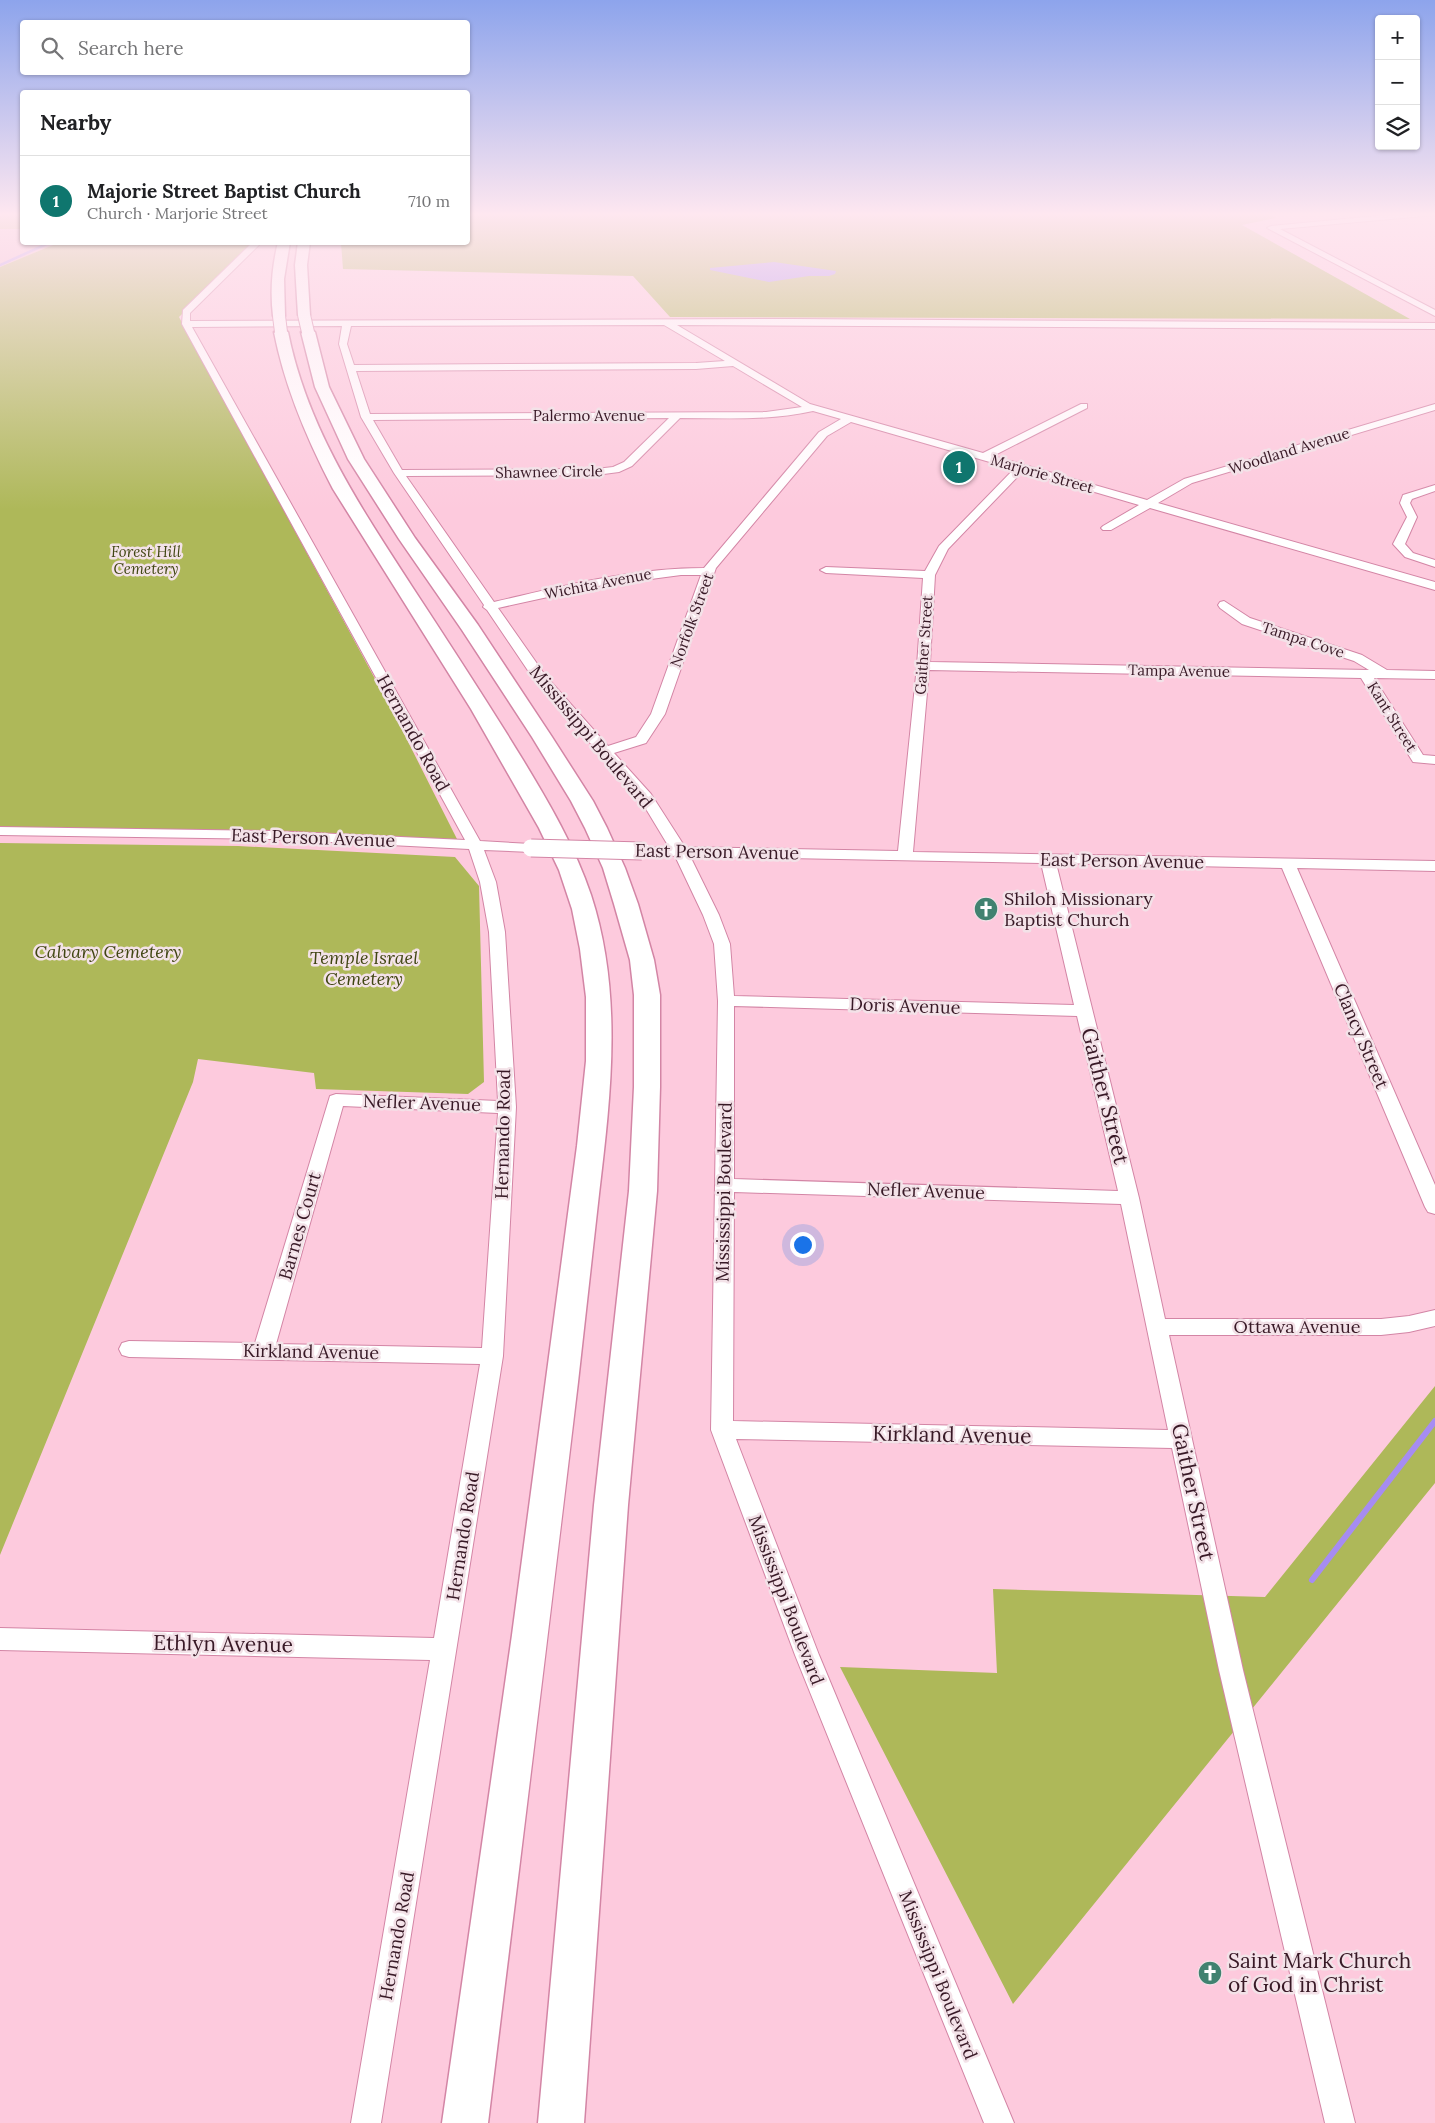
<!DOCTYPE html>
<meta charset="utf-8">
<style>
body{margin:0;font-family:Lora,serif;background:#f2f2f2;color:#202124}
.controls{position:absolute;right:15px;top:15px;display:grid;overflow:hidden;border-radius:5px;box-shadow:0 1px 4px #0004}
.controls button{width:45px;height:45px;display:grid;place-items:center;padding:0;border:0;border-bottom:1px solid #e0e0e0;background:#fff;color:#202124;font:25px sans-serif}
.you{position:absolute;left:802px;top:1244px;width:18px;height:18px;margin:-12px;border:4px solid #fff;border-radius:50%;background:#1a73e8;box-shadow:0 0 0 8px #1a73e833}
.badge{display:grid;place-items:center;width:32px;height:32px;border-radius:50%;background:#0f766e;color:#fff;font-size:16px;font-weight:700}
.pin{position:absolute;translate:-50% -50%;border:2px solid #fff;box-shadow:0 1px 5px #0006}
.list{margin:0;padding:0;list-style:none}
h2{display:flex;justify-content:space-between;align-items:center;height:65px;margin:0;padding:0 20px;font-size:21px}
h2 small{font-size:16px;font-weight:400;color:#757577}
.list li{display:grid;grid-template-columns:32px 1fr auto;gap:15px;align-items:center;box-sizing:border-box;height:90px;padding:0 20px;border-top:1px solid #e0e0e0}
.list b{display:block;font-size:19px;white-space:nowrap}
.list p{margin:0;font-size:16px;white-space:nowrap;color:#757577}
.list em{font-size:16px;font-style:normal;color:#757577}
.icon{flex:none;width:28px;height:28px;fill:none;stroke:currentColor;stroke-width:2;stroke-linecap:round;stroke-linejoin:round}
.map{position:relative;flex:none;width:1435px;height:2123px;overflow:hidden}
.search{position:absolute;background:#fff;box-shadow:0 1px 4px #0004;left:20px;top:20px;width:450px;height:55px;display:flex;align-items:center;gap:12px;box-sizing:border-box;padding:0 18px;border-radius:5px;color:#757577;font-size:19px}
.panel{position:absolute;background:#fff;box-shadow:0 1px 4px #0004;left:20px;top:90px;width:450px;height:155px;border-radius:5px}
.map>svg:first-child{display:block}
.built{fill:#efb9ce}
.green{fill:#aeb859}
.water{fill:#a68cf2}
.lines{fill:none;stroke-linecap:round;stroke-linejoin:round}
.stream-far1{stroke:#a68cf2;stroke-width:2.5}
.stream{stroke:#a68cf2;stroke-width:6}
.minor-casing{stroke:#d385a5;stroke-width:2}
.highway-casing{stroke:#d385a5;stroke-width:3}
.minor{fill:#fff;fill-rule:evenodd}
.highway{fill:#fff;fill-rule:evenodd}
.minor-bridge-casing{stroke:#d385a5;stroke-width:19;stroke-linecap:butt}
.highway-bridge-casing{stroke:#d385a5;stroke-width:14;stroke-linecap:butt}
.minor-bridge{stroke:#fff;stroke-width:17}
.highway-bridge{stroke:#fff;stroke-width:12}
.labels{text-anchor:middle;stroke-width:5;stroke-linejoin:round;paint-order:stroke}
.far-street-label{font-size:15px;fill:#381926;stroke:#f3e2e8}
.far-park-label{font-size:15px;font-style:italic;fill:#414613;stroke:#f3e2e8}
.street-label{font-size:18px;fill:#381926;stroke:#f3e2e8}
.poi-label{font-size:18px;fill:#381926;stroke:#f3e2e8;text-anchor:start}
.park-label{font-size:18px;font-style:italic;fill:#414613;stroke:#f3e2e8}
.near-street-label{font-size:21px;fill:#381926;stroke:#f3e2e8}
.near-poi-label{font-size:21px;fill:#381926;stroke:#f3e2e8;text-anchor:start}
</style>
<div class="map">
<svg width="1435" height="2123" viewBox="0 0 1435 2123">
<rect width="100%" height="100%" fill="#fdcadd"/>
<path class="built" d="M0 229H22V242L58 243 0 267Z"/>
<path class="green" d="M0 212H22V229H0Z
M468 212H1266L1276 218 1242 225 1410 319 670 317 633 276 343 269 341 243 468 242Z
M58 243H252L248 249 179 317 393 712 457 839 0 830V267Z
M0 843 238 846 455 857 479 886 484 1082 468 1094 316 1089 314 1073 198 1059 193 1082 0 1555Z
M1435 1386V1483L1013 2004 840 1667 997 1673 993 1589 1265 1597Z"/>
<path class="water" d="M774 262 836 271 835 274 829 276H809L769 282 710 270V268Z"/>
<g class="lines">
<path class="stream-far1" d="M0 265 51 242"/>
<path class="stream" d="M1312 1580 1435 1421"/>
<g class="minor-casing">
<path id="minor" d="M1418 212H1435V215L1280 229 1435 310V316L1267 228 1271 226Z
M253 242H262L190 313V321L793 319 1435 323V329L677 325 810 404 983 453 1081 404H1087V408L993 456 1147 500 1184 479 1435 404V410L1192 483 1158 503 1435 582V590L1150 508 1111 530H1103L1101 528 1103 526 1139 505 1023 471 948 549 935 575 930 662 1369 670 1354 661 1242 624 1220 608 1218 605 1220 602 1224 601 1250 618 1362 655 1387 670 1435 671V679L1374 678 1423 755 1435 756V764L1413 762 1361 678 929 670 913 852 1435 861V871L1297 868 1435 1185V1214L1428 1212 1425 1207 1282 868 1056 863 1139 1198 1165 1319H1381L1409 1316 1435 1310V1326L1409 1332 1381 1335H1169L1243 1670 1355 2123H1325L1219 1670 1172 1448 736 1439 819 1655 1014 2123H984L795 1655 711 1430 718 1001 714 944 703 915 675 856 637 854 635 851 637 848 669 847 640 799 535 681 487 610 483 607 484 605 394 473 361 417 339 344 342 326 192 327 480 841 531 844 536 845 538 848 536 851 531 852 484 850 496 882 505 932 516 1107 503 1356 381 2123H351L430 1660 0 1650V1628L434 1638 480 1364 129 1357 122 1355 119 1349 122 1343 129 1341 255 1343 330 1096 336 1094 498 1101 489 932 480 882 469 849 272 839 0 835V827L272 831 465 840 182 324 183 310ZM664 325 725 361 696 363 354 365 347 344 351 326ZM733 366 802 407 766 412 370 414 356 371 696 369ZM813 411 841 419 819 432 704 568C632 568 563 586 494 602L406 476 596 475 619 472 632 466 680 418C724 418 769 421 813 411ZM669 418 624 462 613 467 596 469 402 470 373 420ZM851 422 1014 469 939 546 925 571 826 567 820 570 826 573 923 578 917 666 898 851 685 847 651 794 614 753 646 743 648 740 665 714 716 568 827 436ZM681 575H701L651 714 636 737 608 746 545 675 498 608 598 586ZM690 856 1041 863 1074 1005 734 996 730 944 719 915ZM734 1006 1077 1016 1118 1191 734 1179ZM343 1106 498 1113 482 1348 276 1344ZM734 1192 1121 1204 1168 1430 733 1421Z
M1435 485V491L1412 499 1410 503 1417 517 1405 544 1413 553 1435 560V567L1405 557 1393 544 1407 517 1400 503 1403 495Z"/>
</g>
<g class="highway-casing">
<path id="highway" d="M278 242H290L284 279 285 316 279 320 273 316C270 291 272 267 278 242Z
M298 242H310L307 265 310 315 304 319 298 315 295 265Z
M281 328 288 332C307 427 359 505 411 585 449 643 487 701 523 760 549 803 575 847 591 895 623 993 611 1094 599 1194 592 1257 585 1319 578 1382 549 1629 518 1876 488 2123H442L512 1635 577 1146 586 1061V997L580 949 572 909 559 870 539 828 471 709 333 489C307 439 285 388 274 332Z
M308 328 315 332 329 387 364 459 415 538 478 625 552 737 593 801 607 828 625 868 638 904 654 960 660 995V1087L657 1191 628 1505 584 2123H538L594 1505 629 1191 634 1087V995L630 960 614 904 603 868 585 828 571 801 532 737 462 630 399 539 348 459 315 387 301 332Z"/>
</g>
<use href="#minor" class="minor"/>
<use href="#highway" class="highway"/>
<g class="minor-bridge-casing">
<path id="minor-bridge" d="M531 848 642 851"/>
</g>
<g class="highway-bridge-casing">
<path id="highway-bridge" d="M304 315 308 332
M279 316 281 332"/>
</g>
<use href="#minor-bridge" class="minor-bridge"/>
<use href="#highway-bridge" class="highway-bridge"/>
</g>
<linearGradient id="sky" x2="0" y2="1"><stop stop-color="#8da4ec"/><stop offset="0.42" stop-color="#fee7f0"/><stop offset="1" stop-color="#fee7f0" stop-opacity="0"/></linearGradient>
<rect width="1435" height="510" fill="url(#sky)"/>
<defs>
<g id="church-disc" transform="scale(1.25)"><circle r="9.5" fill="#418270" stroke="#f3e2e8"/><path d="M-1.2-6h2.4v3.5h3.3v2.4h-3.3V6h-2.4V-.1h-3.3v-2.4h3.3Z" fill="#fff"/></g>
</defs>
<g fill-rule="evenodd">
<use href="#church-disc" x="986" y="909"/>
<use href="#church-disc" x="1210" y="1973"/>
</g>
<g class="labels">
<g class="far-street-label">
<text x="589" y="421">Palermo Avenue</text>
<text transform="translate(1289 451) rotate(-17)" y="5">Woodland Avenue</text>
<text transform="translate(549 472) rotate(-1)" y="5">Shawnee Circle</text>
<text transform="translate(1042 474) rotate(16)" y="5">Marjorie Street</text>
<text transform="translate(598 584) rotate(-11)" y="5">Wichita Avenue</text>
<text transform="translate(692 620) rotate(-70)" y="5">Norfolk Street</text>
<text transform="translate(1303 640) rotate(18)" y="5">Tampa Cove</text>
<text transform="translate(924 645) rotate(-86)" y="5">Gaither Street</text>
<text transform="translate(1179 671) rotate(1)" y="5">Tampa Avenue</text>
<text transform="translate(1392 717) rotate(58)" y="5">Kant Street</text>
</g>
<g class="far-park-label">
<text x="146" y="557">Forest Hill<tspan x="146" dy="17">Cemetery</tspan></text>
</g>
<g class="street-label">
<text transform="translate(413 733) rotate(61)" y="6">Hernando Road</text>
<text transform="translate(591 737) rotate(50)" y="6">Mississippi Boulevard</text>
<text transform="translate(313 838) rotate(2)" y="6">East Person Avenue</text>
<text transform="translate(717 852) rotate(1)" y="6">East Person Avenue</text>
<text transform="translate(1122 861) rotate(1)" y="6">East Person Avenue</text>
<text transform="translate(905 1006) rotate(2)" y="6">Doris Avenue</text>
<text transform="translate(1361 1036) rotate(67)" y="6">Clancy Street</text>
<text transform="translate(422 1103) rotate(2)" y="6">Nefler Avenue</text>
<text transform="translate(503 1134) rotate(-89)" y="6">Hernando Road</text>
<text transform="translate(926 1191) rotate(2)" y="6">Nefler Avenue</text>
<text transform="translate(724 1192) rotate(-89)" y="6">Mississippi Boulevard</text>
<text transform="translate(300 1226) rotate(-74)" y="6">Barnes Court</text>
<text x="1297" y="1333">Ottawa Avenue</text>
<text transform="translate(311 1352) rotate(1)" y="6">Kirkland Avenue</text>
<text transform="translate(463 1536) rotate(-81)" y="6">Hernando Road</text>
<text transform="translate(786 1600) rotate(69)" y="6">Mississippi Boulevard</text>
<text transform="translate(397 1936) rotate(-80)" y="6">Hernando Road</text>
<text transform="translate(938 1975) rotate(68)" y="6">Mississippi Boulevard</text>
</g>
<g class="poi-label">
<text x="1004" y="905">Shiloh Missionary<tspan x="1004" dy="21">Baptist Church</tspan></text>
</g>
<g class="park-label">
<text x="108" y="958">Calvary Cemetery</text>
<text x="364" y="964">Temple Israel<tspan x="364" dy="21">Cemetery</tspan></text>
</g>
<g class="near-street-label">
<text transform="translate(1105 1096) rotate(76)" y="7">Gaither Street</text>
<text transform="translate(952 1435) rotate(1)" y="7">Kirkland Avenue</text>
<text transform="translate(1193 1492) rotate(78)" y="7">Gaither Street</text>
<text transform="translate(223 1644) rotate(1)" y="7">Ethlyn Avenue</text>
</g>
<g class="near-poi-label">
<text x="1228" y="1968">Saint Mark Church<tspan x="1228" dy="24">of God in Christ</tspan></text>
</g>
</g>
</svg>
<div class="controls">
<button>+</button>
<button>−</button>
<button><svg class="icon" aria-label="layers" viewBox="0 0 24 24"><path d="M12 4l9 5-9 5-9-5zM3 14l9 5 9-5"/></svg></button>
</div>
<div class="you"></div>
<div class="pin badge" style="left:959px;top:467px">1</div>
<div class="search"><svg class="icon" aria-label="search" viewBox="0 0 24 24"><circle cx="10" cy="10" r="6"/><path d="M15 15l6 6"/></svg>Search here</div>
<section class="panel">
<h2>Nearby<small></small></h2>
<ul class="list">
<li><span class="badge">1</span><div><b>Majorie Street Baptist Church</b><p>Church · Marjorie Street</p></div><em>710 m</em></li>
</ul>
</section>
</div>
